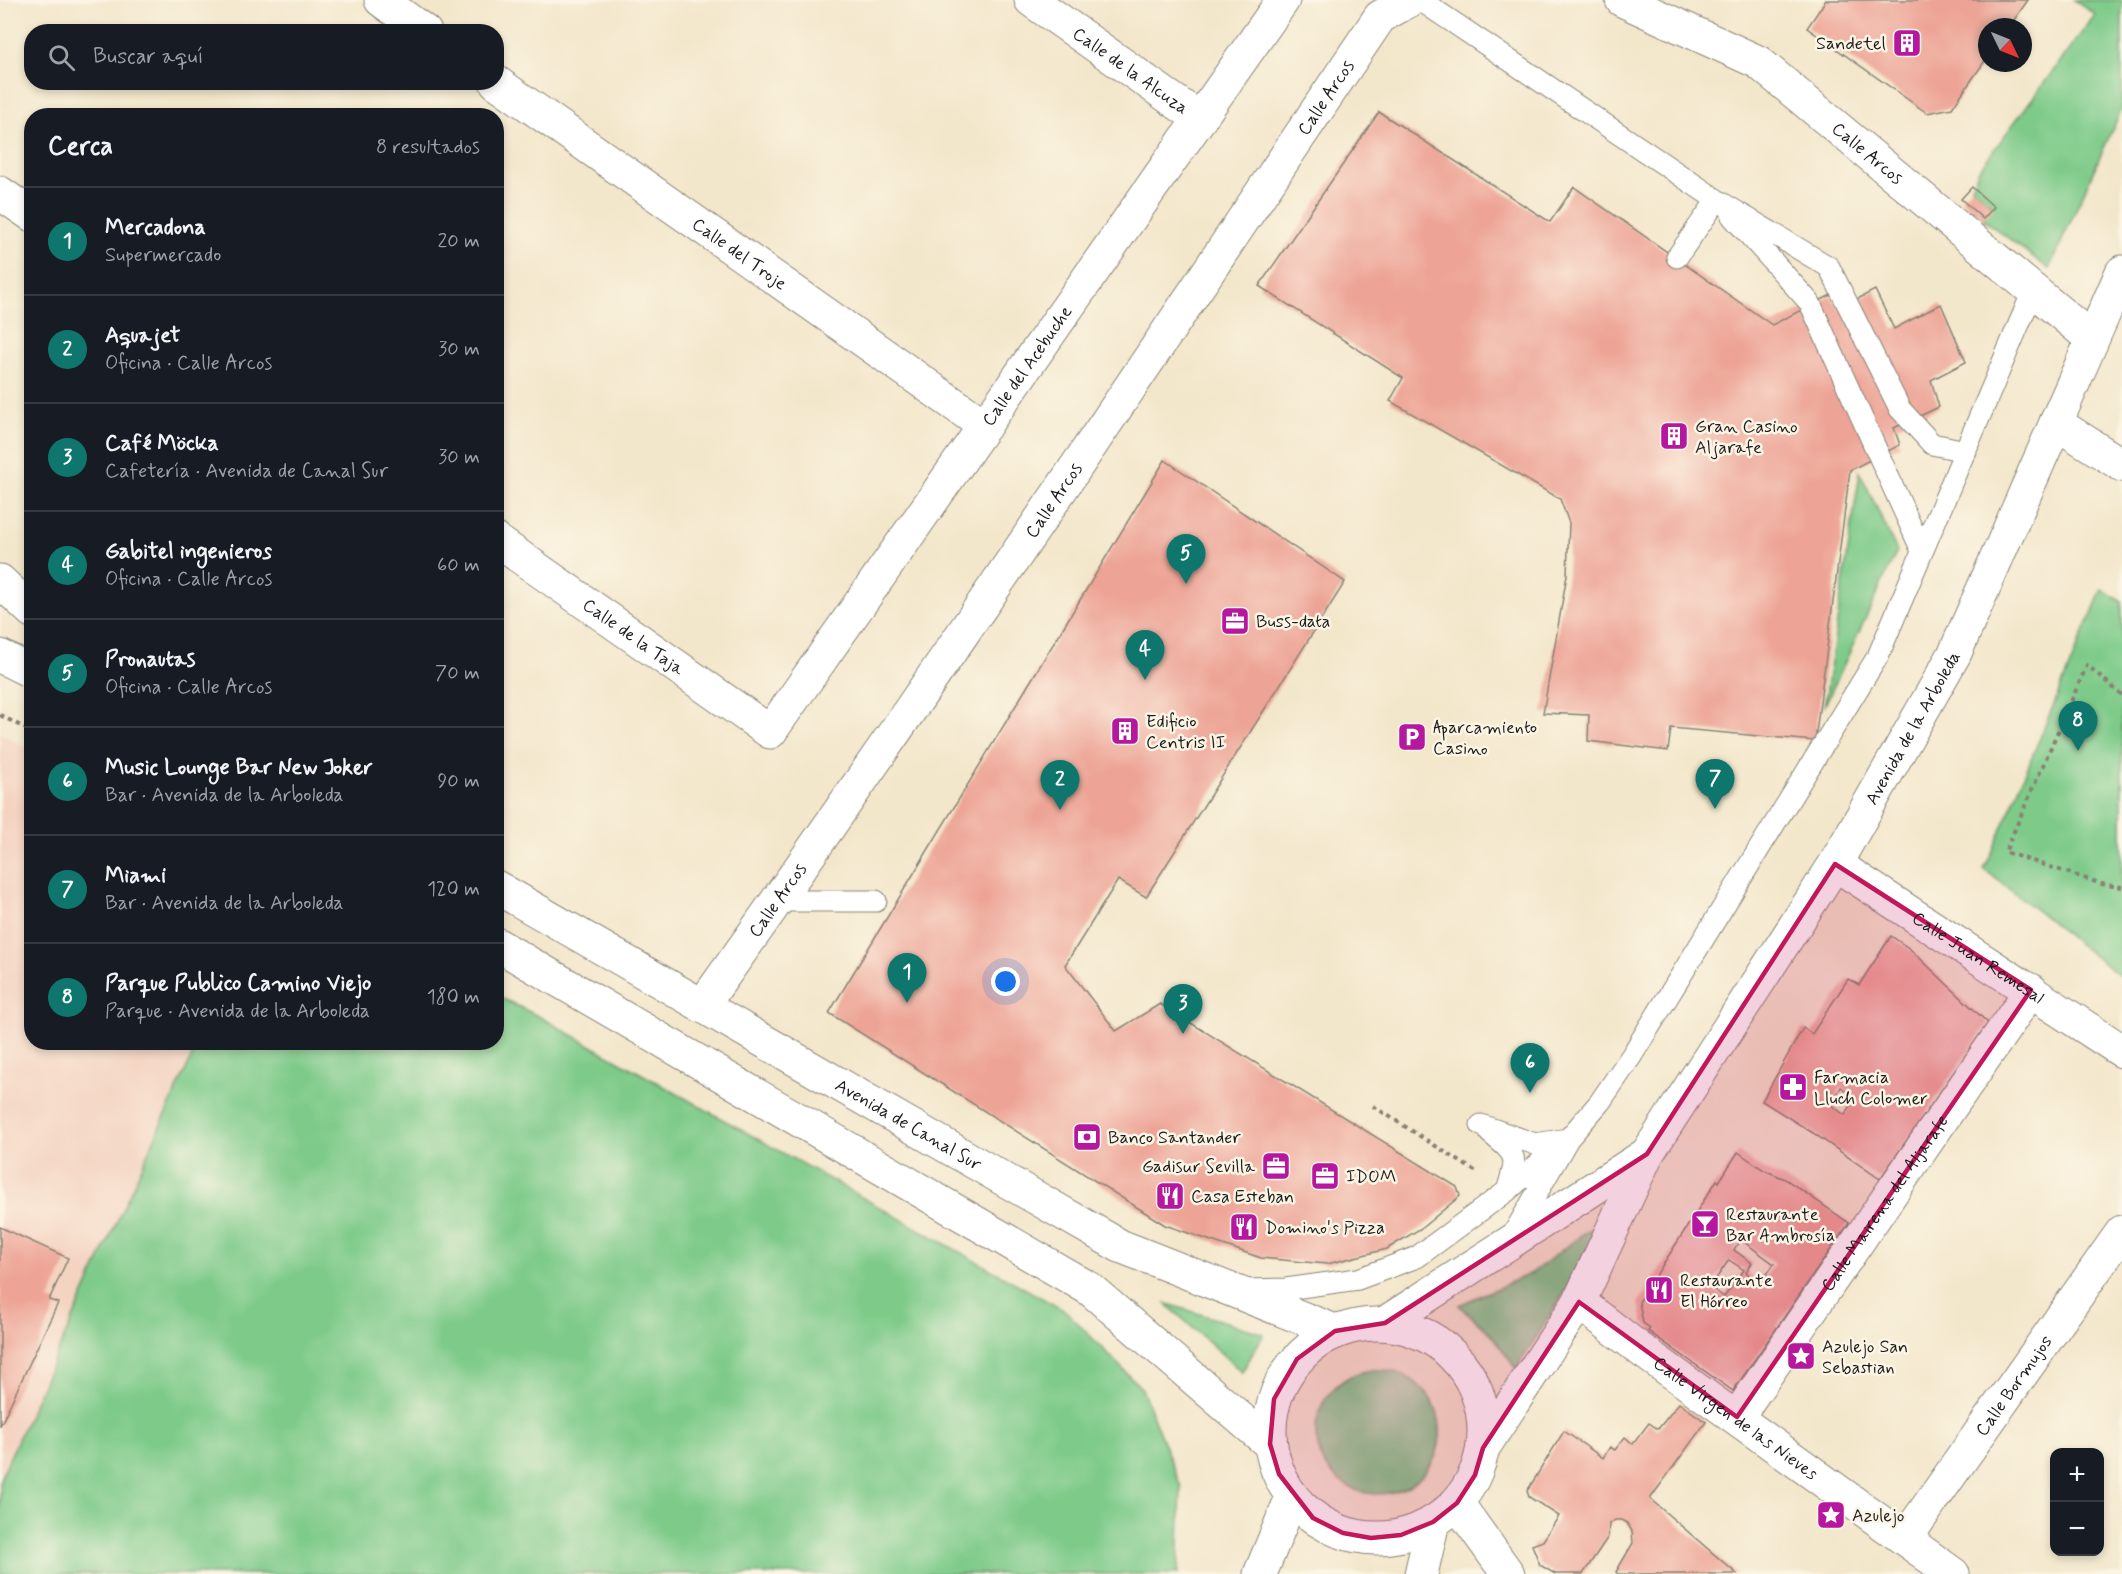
<!DOCTYPE html>
<html lang="es">
<meta charset="utf-8">
<style>
body{margin:0;font-family:Mynerve,sans-serif;background:#20242c;color:#f1f3f6}
.controls{position:absolute;right:18px;bottom:18px;display:grid;overflow:hidden;border-radius:12px;box-shadow:0 3px 9px #0003}
.controls button{width:54px;height:54px;display:grid;place-items:center;padding:0;border:0;border-bottom:2px solid #363941;background:#171b24;color:#f1f3f6;font:30px sans-serif}
.compass{position:absolute;left:1978px;top:18px;width:54px;height:54px;border-radius:50%;background:#171b24;box-shadow:0 3px 9px #0003;rotate:133deg}
.you{position:absolute;left:1006px;top:982px;width:21px;height:21px;margin:-15px;border:4px solid #fff;border-radius:50%;background:#1a73e8;box-shadow:0 0 0 9px #1a73e833}
.badge{display:grid;place-items:center;width:39px;height:39px;border-radius:50%;background:#0f766e;color:#fff;font-size:20px;font-weight:700}
.pin{position:absolute;translate:-50% -50px;filter:drop-shadow(0 2px 3px #0008)}
.pin::after{content:'';position:absolute;top:32px;width:21px;height:18px;background:inherit;clip-path:polygon(0 0,100% 0,50% 100%)}
.list{margin:0;padding:0;list-style:none}
h2{display:flex;justify-content:space-between;align-items:center;height:78px;margin:0;padding:0 24px;font-size:26px}
h2 small{font-size:20px;font-weight:400;color:#9ea1a6}
.list li{display:grid;grid-template-columns:39px 1fr auto;gap:18px;align-items:center;box-sizing:border-box;height:108px;padding:0 24px;border-top:2px solid #363941}
.list b{display:block;font-size:22px;white-space:nowrap}
.list p{margin:0;font-size:20px;white-space:nowrap;color:#9ea1a6}
.list em{font-size:20px;font-style:normal;color:#9ea1a6}
.icon{flex:none;width:33px;height:33px;fill:none;stroke:currentColor;stroke-width:2;stroke-linecap:round;stroke-linejoin:round}
.map{position:relative;flex:none;width:2122px;height:1574px;overflow:hidden}
.search{position:absolute;background:#171b24;box-shadow:0 3px 9px #0003;left:24px;top:24px;width:480px;height:66px;display:flex;align-items:center;gap:15px;box-sizing:border-box;padding:0 21px;border-radius:24px;color:#9ea1a6;font-size:22px}
.panel{position:absolute;background:#171b24;box-shadow:0 3px 9px #0003;left:24px;top:108px;width:480px;height:942px;border-radius:24px}
.map>svg:first-child{display:block}
.built{fill:#f4d3c1}
.green{fill:#7dca89;stroke:#4c7352;stroke-width:1.5}
.building{fill:#eda496;fill-rule:evenodd}
.lines{fill:none;stroke-linecap:round;stroke-linejoin:round}
.service-casing{stroke:#888274;stroke-width:23}
.minor-casing{stroke:#888274;stroke-width:35}
.tertiary-casing{stroke:#888274;stroke-width:35}
.secondary-casing{stroke:#888274;stroke-width:35}
.path{stroke:#888274;stroke-width:4;stroke-dasharray:4.5 4.5;stroke-linecap:butt}
.service{stroke:#fff;stroke-width:21}
.minor{stroke:#fff;stroke-width:33}
.tertiary{stroke:#fff;stroke-width:33}
.secondary{stroke:#fff;stroke-width:33}
.marked{fill:#c2185b;fill-opacity:0.2;stroke:#c2185b;stroke-width:4.5;stroke-linejoin:round}
.labels{text-anchor:middle;stroke-width:5;stroke-linejoin:round;paint-order:stroke}
.poi-label{font-size:18px;fill:#1c1c1c;stroke:#fcf5e5;text-anchor:start}
.street-label{font-size:18px;fill:#1c1c1c;stroke:#fcf5e5}
</style>
<div class="map">
<svg width="2122" height="1574" viewBox="0 0 2122 1574">
<rect width="100%" height="100%" fill="#fcf5e5"/>
<filter id="ink" filterUnits="userSpaceOnUse"><feTurbulence type="fractalNoise" baseFrequency=".0167" numOctaves="2"/><feDisplacementMap in="SourceGraphic" scale="12" xChannelSelector="R" yChannelSelector="G"/><feConvolveMatrix kernelMatrix="1 2 1 2 8 2 1 2 1" color-interpolation-filters="sRGB"/></filter>
<filter id="wash" filterUnits="userSpaceOnUse"><feTurbulence type="fractalNoise" baseFrequency=".008" numOctaves="4" result="noise"/><feDisplacementMap in="SourceGraphic" scale="24" xChannelSelector="R" yChannelSelector="G"/><feGaussianBlur stdDeviation="1.35" result="paint"/><feColorMatrix in="noise" values="0 0 0 0 0 0 0 0 0 0 0 0 0 0 0 0 0 1.4 0 .05"/><feComposite in="paint" operator="in"/></filter>
<g filter="url(#wash)">
<rect width="100%" height="100%" fill="#f3e7cb"/>
<path class="built" d="M0 733 31 750 32 1042 198 1043 0 1479Z"/>
<path class="green" d="M2074 0H2122V108L2049 269 1983 219 1993 206 1972 187 1978 171 2095 15Z
M1860 472 1897 551 1824 707Z
M2102 589 2122 602V978L1984 869 1994 848Z
M497 996 540 1017 1067 1312 1142 1389 1181 1487 1178 1574H0V1479L198 1043 496 1042Z
M1608 1215 1563 1295 1516 1369 1491 1334 1459 1305 1532 1273Z
M1165 1303 1264 1334 1242 1372Z
M1316 1432a62 62 0 1 1 124 0a62 62 0 1 1-124 0Z"/>
<g id="blocks">
<path class="building" d="M1826 0H2028L2009 27H1987V58L1952 108 1927 113 1807 28Z
M1379 112 1550 222 1574 187 1772 325 1831 295 1840 308 1875 290 1894 329 1941 304 1966 362 1931 380 1939 407 1894 428 1900 445 1850 470 1815 741 1671 728 1668 751 1588 741 1589 715 1543 713 1567 575 1569 523 1560 499 1390 401 1403 378 1259 286Z
M1972 187 1994 207 1983 219 1961 199Z
M1165 460 1345 582 1146 897 1118 880 1065 965 1116 1031 1160 1004 1457 1187 1460 1196 1423 1227 1387 1249 1327 1264 1261 1258 1165 1225 829 1013Z
M1891 936 1910 949 1988 1023 1880 1179 1813 1133 1762 1101 1803 1028 1812 1034 1848 979 1859 985ZM1841 1087 1856 1098 1845 1115 1831 1105Z
M1738 1152 1764 1170 1785 1179 1849 1223 1733 1391 1648 1331 1650 1328 1643 1323 1639 1302 1717 1180 1719 1182ZM1740 1239 1774 1264 1760 1284 1746 1272 1752 1263 1734 1250ZM1729 1260 1744 1270 1724 1297 1710 1287Z
M0 1227 68 1258 49 1300 58 1303 0 1426Z
M1679 1403 1706 1422 1650 1499 1737 1574H1618L1616 1572 1633 1543 1632 1531 1627 1523 1621 1520H1615L1609 1524 1608 1537 1583 1574H1555L1540 1565 1532 1545 1543 1541 1559 1516 1529 1497 1527 1491 1564 1431 1603 1458 1610 1447 1615 1450 1625 1437 1633 1444 1649 1423 1658 1429Z"/>
</g>
</g>
<g filter="url(#ink)">
<use href="#blocks" fill-opacity="0" stroke="#888274" stroke-width="1.5"/>
<g class="lines">
<g class="service-casing">
<path id="service" d="M1420 0 1717 200 1829 267 1900 409 1932 444 1966 451
M1732 216 1810 303 1922 551
M1677 257 1717 200
M778 901H876
M1481 1125 1535 1144 1568 1139
M1490 1133C1518 1156 1518 1156 1507 1191
M1511 1238 1568 1139 1600 1102 1632 1055 1878 656 2033 291
M1245 1290 1286 1289 1358 1279 1417 1257 1507 1191 1556 1149"/>
</g>
<g class="minor-casing">
<g id="minor">
<path d="M381 0 425 32"/>
<path id="s1" d="M1031 0 1200 119"/>
<path id="s2" d="M1622 0 1758 62 2092 339"/>
<path id="s3" d="M496 82 985 426"/>
<path d="M0 193 32 215"/>
<path d="M2056 423 2122 465"/>
<path id="s4" d="M496 540 770 732 1283 0"/>
<path id="s5" d="M1835 864 2122 1051"/>
<path id="s6" d="M702 1006C935 681 1156 348 1380 17L1410 0"/>
<path id="s7" d="M1579 1302 1640 1349 1953 1574"/>
<path id="s8" d="M1737 1417 2031 990"/>
<path d="M1457 1503 1508 1574"/>
<path id="s9" d="M1905 1539 2122 1232"/>
</g>
</g>
<g class="tertiary-casing">
<g id="tertiary">
<path d="M1385 1323 1647 1154"/>
<path id="s10" d="M1483 1448 1579 1302 1647 1154 1835 864 1955 653 2122 272"/>
</g>
</g>
<g class="secondary-casing">
<g id="secondary">
<path d="M0 581 32 611"/>
<path d="M0 656 32 672"/>
<path id="s11" d="M496 887 1120 1246 1335 1331"/>
<path d="M496 944 1090 1289 1270 1444"/>
<circle cx="1377" cy="1431" r="107"/>
<path d="M1260 1574 1292 1497"/>
<path d="M1421 1574 1433 1522"/>
</g>
</g>
<path class="path" d="M2122 695 2087 665 2005 852 2105 885 2122 887
M0 715 32 732
M1373 1106 1478 1173"/>
<use href="#service" class="service"/>
<use href="#minor" class="minor"/>
<use href="#tertiary" class="tertiary"/>
<use href="#secondary" class="secondary"/>
</g>
</g>
<path class="marked" d="M1835 864 2031 990 1737 1417 1579 1302 1483 1448 1475 1475 1457 1503 1433 1522 1401 1535 1371 1538 1343 1533 1313 1518 1279 1474 1270 1444 1274 1399 1297 1359 1335 1331 1385 1323 1647 1154Z"/>
<defs>
<g id="building-square" transform="scale(1.5)"><rect x="-9" y="-9" width="18" height="18" rx="4" fill="#b5179e" stroke="#fcf5e5"/><path d="M-4-6H4V6H1V3H-1V6H-4ZM-2.5-4.3h1.7v1.8h-1.7ZM.8-4.3h1.7v1.8H.8ZM-2.5-1h1.7V.8h-1.7ZM.8-1h1.7V.8H.8Z" fill="#fff"/></g>
<g id="office-square" transform="scale(1.5)"><rect x="-9" y="-9" width="18" height="18" rx="4" fill="#b5179e" stroke="#fcf5e5"/><path d="M-6-3h4V-5.5h4V-3h4V5H-6ZM-1-4.5V-3h2v-1.5ZM-6 0V1H6V0Z" fill="#fff"/></g>
<g id="parking-square" transform="scale(1.5)"><rect x="-9" y="-9" width="18" height="18" rx="4" fill="#b5179e" stroke="#fcf5e5"/><path d="M-3.5-5.5H1a3.5 3.5 0 0 1 0 7H-1V5.5H-3.5ZM-1-3.4V-.6H.8a1.4 1.4 0 0 0 0-2.8Z" fill="#fff"/></g>
<g id="pharmacy-square" transform="scale(1.5)"><rect x="-9" y="-9" width="18" height="18" rx="4" fill="#b5179e" stroke="#fcf5e5"/><path d="M-2-6h4v4h4v4h-4v4h-4v-4h-4v-4h4Z" fill="#fff"/></g>
<g id="bank-square" transform="scale(1.5)"><rect x="-9" y="-9" width="18" height="18" rx="4" fill="#b5179e" stroke="#fcf5e5"/><path d="M-6-4H6V4H-6ZM0-2.3a2.3 2.3 0 1 0 0 4.6a2.3 2.3 0 1 0 0-4.6Z" fill="#fff"/></g>
<g id="restaurant-square" transform="scale(1.5)"><rect x="-9" y="-9" width="18" height="18" rx="4" fill="#b5179e" stroke="#fcf5e5"/><path d="M-5-6h1v4h1v-4h1v4h1v-4h1v5L-1.5 .5V6h-2V.5L-5-1ZM5-6V6H3V1.5H1.5Q1.5-4 5-6Z" fill="#fff"/></g>
<g id="bar-square" transform="scale(1.5)"><rect x="-9" y="-9" width="18" height="18" rx="4" fill="#b5179e" stroke="#fcf5e5"/><path d="M-6-5H6L.8 .8V4.5H3.5V6h-7V4.5H-.8V.8Z" fill="#fff"/></g>
<g id="sight-square" transform="scale(1.5)"><rect x="-9" y="-9" width="18" height="18" rx="4" fill="#b5179e" stroke="#fcf5e5"/><path d="M0-6L1.8-2.2L6-1.7L2.9 1.2L3.7 5.4L0 3.3L-3.7 5.4L-2.9 1.2L-6-1.7L-1.8-2.2Z" fill="#fff"/></g>
</defs>
<g fill-rule="evenodd">
<use href="#building-square" x="1907" y="43"/>
<use href="#building-square" x="1674" y="436"/>
<use href="#office-square" x="1235" y="621"/>
<use href="#building-square" x="1125" y="731"/>
<use href="#parking-square" x="1412" y="737"/>
<use href="#pharmacy-square" x="1793" y="1087"/>
<use href="#bank-square" x="1087" y="1137"/>
<use href="#office-square" x="1276" y="1166"/>
<use href="#office-square" x="1325" y="1176"/>
<use href="#restaurant-square" x="1170" y="1196"/>
<use href="#bar-square" x="1705" y="1224"/>
<use href="#restaurant-square" x="1244" y="1227"/>
<use href="#restaurant-square" x="1659" y="1290"/>
<use href="#sight-square" x="1801" y="1356"/>
<use href="#sight-square" x="1831" y="1515"/>
</g>
<g class="labels">
<g class="poi-label">
<text x="1886" y="49" text-anchor="end">Sandetel</text>
<text x="1695" y="432">Gran Casino<tspan x="1695" dy="21">Aljarafe</tspan></text>
<text x="1256" y="627">Buss-data</text>
<text x="1146" y="727">Edificio<tspan x="1146" dy="21">Centris II</tspan></text>
<text x="1433" y="733">Aparcamiento<tspan x="1433" dy="21">Casino</tspan></text>
<text x="1814" y="1083">Farmacia<tspan x="1814" dy="21">Lluch Colomer</tspan></text>
<text x="1108" y="1143">Banco Santander</text>
<text x="1255" y="1172" text-anchor="end">Gadisur Sevilla</text>
<text x="1346" y="1182">IDOM</text>
<text x="1191" y="1202">Casa Esteban</text>
<text x="1726" y="1220">Restaurante<tspan x="1726" dy="21">Bar Ambrosía</tspan></text>
<text x="1265" y="1233">Domino's Pizza</text>
<text x="1680" y="1286">Restaurante<tspan x="1680" dy="21">El Hórreo</tspan></text>
<text x="1822" y="1352">Azulejo San<tspan x="1822" dy="21">Sebastian</tspan></text>
<text x="1852" y="1521">Azulejo</text>
</g>
<g class="street-label">
<text dy="6" stroke="none"><textPath href="#s1" startOffset="122">Calle de la Alcuza</textPath></text>
<text dy="6" stroke="none"><textPath href="#s6" startOffset="1102">Calle Arcos</textPath></text>
<text dy="6" stroke="none"><textPath href="#s2" startOffset="292">Calle Arcos</textPath></text>
<text dy="6" stroke="none"><textPath href="#s3" startOffset="298">Calle del Troje</textPath></text>
<text dy="6" stroke="none"><textPath href="#s4" startOffset="782">Calle del Acebuche</textPath></text>
<text dy="6" stroke="none"><textPath href="#s6" startOffset="616">Calle Arcos</textPath></text>
<text dy="6" stroke="none"><textPath href="#s4" startOffset="168">Calle de la Taja</textPath></text>
<text dy="6" stroke="none"><textPath href="#s10" startOffset="840">Avenida de la Arboleda</textPath></text>
<text dy="6" stroke="none"><textPath href="#s6" startOffset="130">Calle Arcos</textPath></text>
<text dy="6" stroke="none"><textPath href="#s5" startOffset="171">Calle Juan Remesal</textPath></text>
<text dy="6" stroke="none"><textPath href="#s11" startOffset="476">Avenida de Canal Sur</textPath></text>
<text dy="6" stroke="none"><textPath href="#s8" startOffset="260">Calle Mairena del Aljarafe</textPath></text>
<text dy="6" stroke="none"><textPath href="#s9" startOffset="188">Calle Bormujos</textPath></text>
<text dy="6" stroke="none"><textPath href="#s7" startOffset="195">Calle Virgen de las Nieves</textPath></text>
</g>
</g>
</svg>
<div class="controls">
<button>+</button>
<button>−</button>
</div>
<svg class="compass" viewBox="-18 -18 36 36"><path d="M0-13l5 13h-10z" fill="#e53935"/><path d="M0 13l5-13h-10z" fill="#9ea1a6"/></svg>
<div class="you"></div>
<div class="pin badge" style="left:907px;top:1003px">1</div>
<div class="pin badge" style="left:1060px;top:810px">2</div>
<div class="pin badge" style="left:1183px;top:1034px">3</div>
<div class="pin badge" style="left:1145px;top:680px">4</div>
<div class="pin badge" style="left:1186px;top:584px">5</div>
<div class="pin badge" style="left:1530px;top:1093px">6</div>
<div class="pin badge" style="left:1715px;top:809px">7</div>
<div class="pin badge" style="left:2078px;top:751px">8</div>
<div class="search"><svg class="icon" aria-label="search" viewBox="0 0 24 24"><circle cx="10" cy="10" r="6"/><path d="M15 15l6 6"/></svg>Buscar aquí</div>
<section class="panel">
<h2>Cerca<small>8 resultados</small></h2>
<ul class="list">
<li><span class="badge">1</span><div><b>Mercadona</b><p>Supermercado</p></div><em>20 m</em></li>
<li><span class="badge">2</span><div><b>Aquajet</b><p>Oficina · Calle Arcos</p></div><em>30 m</em></li>
<li><span class="badge">3</span><div><b>Café Möcka</b><p>Cafetería · Avenida de Canal Sur</p></div><em>30 m</em></li>
<li><span class="badge">4</span><div><b>Gabitel ingenieros</b><p>Oficina · Calle Arcos</p></div><em>60 m</em></li>
<li><span class="badge">5</span><div><b>Pronautas</b><p>Oficina · Calle Arcos</p></div><em>70 m</em></li>
<li><span class="badge">6</span><div><b>Music Lounge Bar New Joker</b><p>Bar · Avenida de la Arboleda</p></div><em>90 m</em></li>
<li><span class="badge">7</span><div><b>Miami</b><p>Bar · Avenida de la Arboleda</p></div><em>120 m</em></li>
<li><span class="badge">8</span><div><b>Parque Publico Camino Viejo</b><p>Parque · Avenida de la Arboleda</p></div><em>180 m</em></li>
</ul>
</section>
</div>
